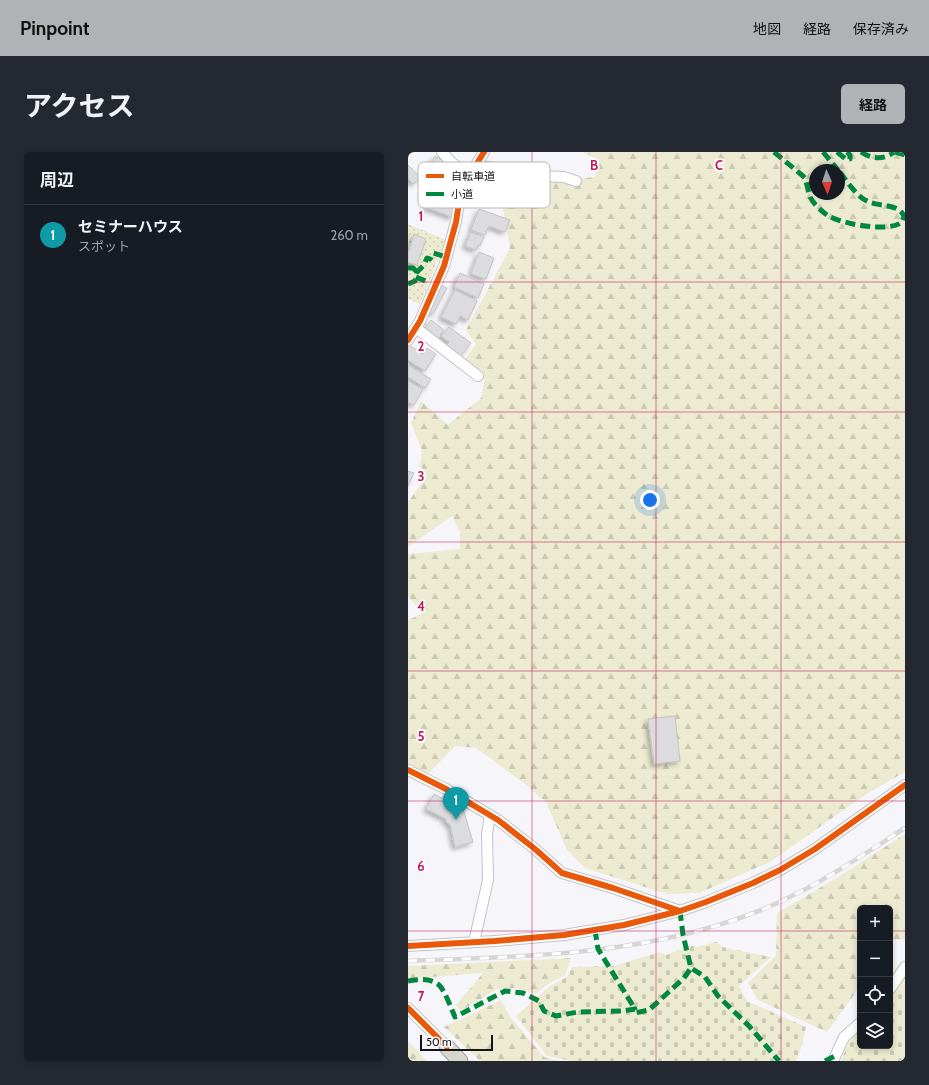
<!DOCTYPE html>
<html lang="ja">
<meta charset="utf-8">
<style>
body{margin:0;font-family:Cabin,"Noto Sans JP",sans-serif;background:#242831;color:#f1f3f6}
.controls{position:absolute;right:12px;bottom:12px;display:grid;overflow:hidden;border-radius:6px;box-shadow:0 2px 6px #0003}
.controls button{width:36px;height:36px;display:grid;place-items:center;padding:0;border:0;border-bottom:1px solid #363941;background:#171b24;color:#f1f3f6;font:20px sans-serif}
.compass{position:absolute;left:401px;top:12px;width:36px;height:36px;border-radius:50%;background:#171b24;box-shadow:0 2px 6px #0003;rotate:177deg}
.scale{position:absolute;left:12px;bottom:10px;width:73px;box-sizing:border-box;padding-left:4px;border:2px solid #141416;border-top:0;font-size:11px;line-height:14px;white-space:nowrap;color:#141416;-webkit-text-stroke:3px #fff;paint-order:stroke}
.you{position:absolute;left:242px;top:348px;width:14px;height:14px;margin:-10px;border:3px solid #fff;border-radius:50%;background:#1a73e8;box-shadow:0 0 0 6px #1a73e833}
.badge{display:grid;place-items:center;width:26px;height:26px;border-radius:50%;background:#b1b2b5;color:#fff;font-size:13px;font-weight:700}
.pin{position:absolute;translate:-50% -33px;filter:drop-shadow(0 1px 2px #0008)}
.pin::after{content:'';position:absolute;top:21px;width:14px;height:12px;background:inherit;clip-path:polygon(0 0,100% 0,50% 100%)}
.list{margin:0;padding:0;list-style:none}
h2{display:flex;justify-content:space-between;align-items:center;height:52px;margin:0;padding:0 16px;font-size:17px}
h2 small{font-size:13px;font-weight:400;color:#9ea1a6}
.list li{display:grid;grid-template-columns:26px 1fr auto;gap:12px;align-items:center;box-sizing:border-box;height:60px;padding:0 16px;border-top:1px solid #363941}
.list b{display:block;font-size:15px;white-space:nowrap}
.list p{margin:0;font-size:13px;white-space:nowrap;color:#9ea1a6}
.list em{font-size:13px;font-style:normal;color:#9ea1a6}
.icon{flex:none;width:22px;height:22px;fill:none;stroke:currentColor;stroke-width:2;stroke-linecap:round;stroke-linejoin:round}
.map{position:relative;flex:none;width:497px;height:909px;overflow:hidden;border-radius:6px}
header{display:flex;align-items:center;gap:24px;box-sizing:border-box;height:56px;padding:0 20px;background:#b1b2b5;color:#111}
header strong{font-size:19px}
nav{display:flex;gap:22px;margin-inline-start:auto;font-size:14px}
.intro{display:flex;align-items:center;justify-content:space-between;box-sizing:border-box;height:96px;padding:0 24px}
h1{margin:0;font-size:28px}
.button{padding:10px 18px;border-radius:6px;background:#b1b2b5;color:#111;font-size:14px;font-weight:700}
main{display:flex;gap:24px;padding:0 24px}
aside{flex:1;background:#171b24;border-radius:6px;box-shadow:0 2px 6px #0003}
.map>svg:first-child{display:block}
.forest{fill:url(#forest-firs);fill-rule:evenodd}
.cemetery{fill:url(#cemetery-stones)}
.garden{fill:url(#garden-dots)}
.building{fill:#dcdcdf;stroke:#c4c4c7;filter:url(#shadow)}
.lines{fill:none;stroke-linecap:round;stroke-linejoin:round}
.minor-casing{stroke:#c3c4c7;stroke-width:12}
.highway-casing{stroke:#a4a49b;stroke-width:17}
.minor{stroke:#fefefe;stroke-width:10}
.highway{stroke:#d6d6cc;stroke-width:15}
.rail-casing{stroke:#d6d6d6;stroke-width:4.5}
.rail{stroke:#fff;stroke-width:3;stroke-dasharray:9;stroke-linecap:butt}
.quiet{stroke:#00873e;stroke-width:5;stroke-dasharray:10 5;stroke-linecap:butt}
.cycleway-casing{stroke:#fff;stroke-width:8}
.cycleway{stroke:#e8590c;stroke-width:6}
.grid{fill:none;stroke:#c2185b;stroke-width:1;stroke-opacity:0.55}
.key{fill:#fff;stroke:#b8b8b9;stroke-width:1}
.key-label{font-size:11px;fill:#141416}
.grid-label{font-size:13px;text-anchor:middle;font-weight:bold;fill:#c2185b;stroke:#fff;stroke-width:3.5;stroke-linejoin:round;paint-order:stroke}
</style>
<header>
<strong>Pinpoint</strong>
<nav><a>地図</a><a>経路</a><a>保存済み</a></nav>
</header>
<div class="intro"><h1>アクセス</h1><a class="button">経路</a></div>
<main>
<aside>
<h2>周辺<small></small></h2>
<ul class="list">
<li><span class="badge" style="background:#0f9aa8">1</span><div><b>セミナーハウス</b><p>スポット</p></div><em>260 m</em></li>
</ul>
</aside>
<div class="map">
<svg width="497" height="909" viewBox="0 0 497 909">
<defs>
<pattern id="forest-firs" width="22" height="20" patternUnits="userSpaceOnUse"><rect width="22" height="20" fill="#ecebd1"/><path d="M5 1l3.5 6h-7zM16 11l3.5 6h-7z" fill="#cac9b3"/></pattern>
<pattern id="cemetery-stones" width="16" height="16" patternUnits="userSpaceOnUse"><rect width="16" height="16" fill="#ecebd1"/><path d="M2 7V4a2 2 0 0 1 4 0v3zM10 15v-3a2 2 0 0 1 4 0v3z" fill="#cac9b3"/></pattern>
<pattern id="garden-dots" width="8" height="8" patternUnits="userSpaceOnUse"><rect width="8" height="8" fill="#ecebd1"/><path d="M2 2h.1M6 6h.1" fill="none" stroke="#cac9b3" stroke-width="1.8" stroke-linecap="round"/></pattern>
<filter id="shadow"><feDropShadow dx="-3" dy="3" stdDeviation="2" flood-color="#0004"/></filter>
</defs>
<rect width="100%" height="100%" fill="#f6f6fa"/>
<path class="forest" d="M175 0H497V620L460 641 362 710 291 741 259 742 177 716 159 698 138 650 113 629 68 596 47 594 21 621 0 614V468L15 461 0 445V402L52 397V380L44 364 0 395V350L19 324 12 313 14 298 3 271 13 249 40 273 73 246 77 227 56 209 68 192 58 178 102 96 91 35 187 25 191 8ZM407 18H431V42H407Z
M497 682V788L482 787V756H452V832L446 843 419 880 350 848 340 831 368 803 369 761 430 725Z
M163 806 157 823 137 834 128 842 109 836 89 837 53 859 48 853 75 821 0 827V814Z
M93 848 103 866 136 905 151 909H72L36 875Z
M0 889 19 909H0Z"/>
<path class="cemetery" d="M309 790 314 795 363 805 331 834 339 849 398 875 394 893 388 909H164L139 904 108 864 142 834 159 825 164 815 205 814 252 800 258 803 283 793 288 795Z
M497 825V909H433L441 889 452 878V894H482V848Z"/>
<path class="garden" d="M0 72 38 88 12 152 0 147Z"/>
<path class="building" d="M27 4 39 11 36 17 47 20 43 33 33 29 31 36 14 25Z
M0 13 12 25 5 32 0 27Z
M37 34 53 40 44 65 17 55 23 39 34 43Z
M71 57 102 68 97 80 81 74 77 83 63 78Z
M63 80 76 85 72 94 70 93 68 98 57 94Z
M6 82 18 87 9 113 0 110V98L1 99Z
M71 100 86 106 78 127 63 122Z
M52 121 76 132 70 146 46 135Z
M32 133 39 136 25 162 18 159Z
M47 138 69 149 60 168 52 164 48 172 33 165Z
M23 168 36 178 29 189 15 179Z
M41 175 63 191 51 206 37 195 41 190 33 184Z
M1 193 15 202 19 196 28 202 17 219 0 208V195Z
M0 213 23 227 17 236 0 225Z
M0 229 15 237 6 253 0 250Z
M0 319 6 321 0 334Z
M267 564 272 609 246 612 240 567Z
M26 642 55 657 65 690 47 695 42 672H40L38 670V667L18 657Z"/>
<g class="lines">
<g class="minor-casing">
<path id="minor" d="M34 0 44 11 63 23
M68 13 135 24 156 25 168 29
M8 176 70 224
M0 188 12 169 36 114 48 70 51 51 68 13 76 0
M0 618 38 637 90 668 127 697 154 721 205 736 272 759
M66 790 80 728 79 682 82 663
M0 794 87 789 156 783 216 773 272 759 298 750 345 731 372 718 407 697 497 633
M482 837 497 815
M0 856 39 895
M425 909 436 885 452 871"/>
</g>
<g class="highway-casing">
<path id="highway" d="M39 895 52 909"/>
</g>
<use href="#minor" class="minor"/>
<use href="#highway" class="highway"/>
<g class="rail-casing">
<path id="rail" d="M0 809C130 804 269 803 388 742 426 723 461 699 497 676"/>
</g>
<use href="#rail" class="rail"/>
<path class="quiet" d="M366 0 395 24 397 26C399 32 400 39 402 45 405 51 413 59 419 63 433 72 481 81 494 70L496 64C490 51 470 55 459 49 447 43 439 29 431 19
M415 0 430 18
M429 0 439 8 442 7V3L439 0
M453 0C463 7 477 8 486 0
M487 0 497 3
M0 116H5L9 120
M8 125 20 130
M0 132 7 129 9 120 16 113 19 106 22 107 25 101 38 105
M272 759 275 783 283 816 297 825 310 844 341 874 371 909
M187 778 190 797 227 857
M0 829C10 827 23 826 31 833 36 837 44 858 47 865L97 839 115 841 131 849 136 859 148 864 170 860 214 859 227 857V861L241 858 276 826 283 816
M417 909 427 904"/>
<g class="cycleway-casing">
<path id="cycleway" d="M0 188 12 169 36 114 48 70 51 51 68 13 76 0
M0 618 38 637 90 668 127 697 154 721 205 736 272 759
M0 794 87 789 156 783 216 773 272 759 298 750 345 731 372 718 407 697 497 633
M0 856 39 895"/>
</g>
<use href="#cycleway" class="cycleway"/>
</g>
<path class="grid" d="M124 0V909M248 0V909M373 0V909M0 130H497M0 260H497M0 390H497M0 519H497M0 649H497M0 779H452M482 779H497"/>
<rect x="10" y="10" width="132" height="46" rx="6" class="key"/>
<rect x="18" y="22" width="18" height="4" fill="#e8590c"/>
<rect x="18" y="40" width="18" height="4" fill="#00873e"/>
<g class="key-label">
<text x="43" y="28">自転車道</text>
<text x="43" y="46">小道</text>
</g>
<g class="grid-label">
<text x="186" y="18">B</text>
<text x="311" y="18">C</text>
<text x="13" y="69">1</text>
<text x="13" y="199">2</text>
<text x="13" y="329">3</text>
<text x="13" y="459">4</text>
<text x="13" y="589">5</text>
<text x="13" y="719">6</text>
<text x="13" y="849">7</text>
</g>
</svg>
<div class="controls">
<button>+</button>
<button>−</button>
<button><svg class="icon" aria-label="locate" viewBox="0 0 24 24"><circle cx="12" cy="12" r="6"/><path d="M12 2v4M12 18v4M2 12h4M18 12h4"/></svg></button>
<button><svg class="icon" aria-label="layers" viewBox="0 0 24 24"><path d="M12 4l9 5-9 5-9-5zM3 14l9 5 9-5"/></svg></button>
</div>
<svg class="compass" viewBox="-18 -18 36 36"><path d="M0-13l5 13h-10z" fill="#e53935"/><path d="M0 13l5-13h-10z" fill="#9ea1a6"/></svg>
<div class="scale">50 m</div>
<div class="you"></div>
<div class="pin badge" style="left:48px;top:668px;background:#0f9aa8">1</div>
</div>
</main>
